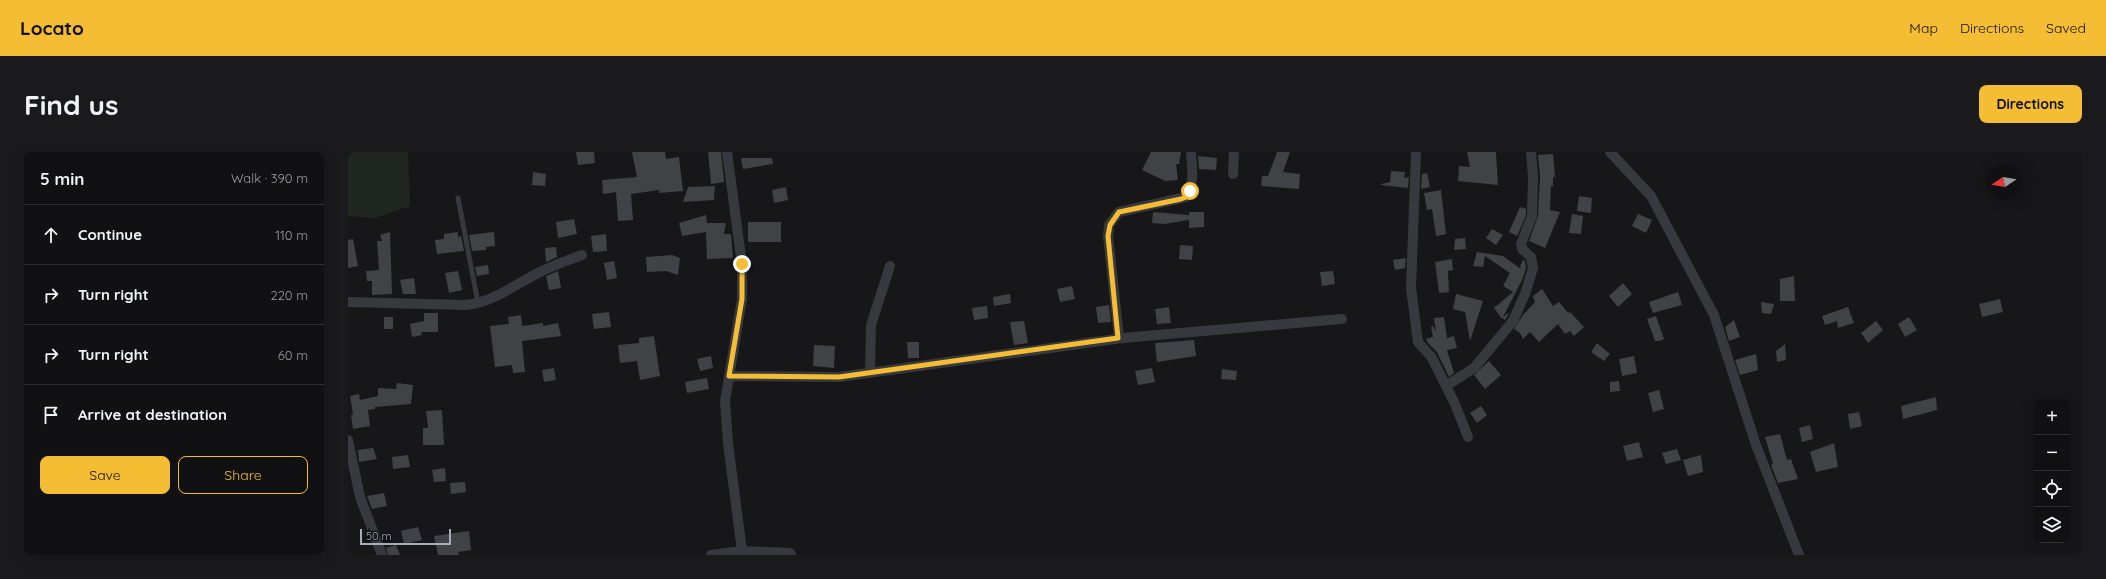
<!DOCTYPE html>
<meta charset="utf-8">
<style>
body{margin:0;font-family:Quicksand,sans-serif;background:#1a1a1c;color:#f1f3f6}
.controls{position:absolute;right:12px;bottom:12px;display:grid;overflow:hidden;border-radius:8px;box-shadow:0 4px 16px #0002}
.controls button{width:36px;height:36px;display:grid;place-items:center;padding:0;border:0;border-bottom:1px solid #303133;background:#111113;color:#f1f3f6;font:20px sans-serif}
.compass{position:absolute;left:1638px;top:12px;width:36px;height:36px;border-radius:50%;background:#111113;box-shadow:0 4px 16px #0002;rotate:258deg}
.scale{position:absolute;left:12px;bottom:10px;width:91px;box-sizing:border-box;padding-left:4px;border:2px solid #a9adb9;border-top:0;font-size:11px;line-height:14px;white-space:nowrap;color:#a9adb9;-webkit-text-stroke:3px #121214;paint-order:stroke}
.stop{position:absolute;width:12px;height:12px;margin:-9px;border:3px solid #f4bd34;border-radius:50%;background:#fff}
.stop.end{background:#f4bd34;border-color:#fff;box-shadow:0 1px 4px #0008}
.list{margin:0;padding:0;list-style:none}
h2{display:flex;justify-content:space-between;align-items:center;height:52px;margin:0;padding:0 16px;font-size:17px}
h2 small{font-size:13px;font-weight:400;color:#9c9da0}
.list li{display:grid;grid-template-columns:26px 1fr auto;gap:12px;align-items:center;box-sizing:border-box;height:60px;padding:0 16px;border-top:1px solid #303133}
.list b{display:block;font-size:15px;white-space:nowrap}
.list em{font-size:13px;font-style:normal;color:#9c9da0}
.actions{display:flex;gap:8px;padding:12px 16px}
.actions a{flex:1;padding:9px 0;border:1px solid #f4bd34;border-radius:8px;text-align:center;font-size:14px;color:#f4bd34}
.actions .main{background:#f4bd34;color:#111}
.icon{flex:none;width:22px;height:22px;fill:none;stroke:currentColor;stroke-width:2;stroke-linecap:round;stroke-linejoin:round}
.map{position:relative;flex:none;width:1734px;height:403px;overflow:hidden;border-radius:8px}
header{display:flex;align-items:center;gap:24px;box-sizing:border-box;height:56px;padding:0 20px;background:#f4bd34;color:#111}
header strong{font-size:19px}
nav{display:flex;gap:22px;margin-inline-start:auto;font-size:14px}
.intro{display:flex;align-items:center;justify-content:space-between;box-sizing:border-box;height:96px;padding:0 24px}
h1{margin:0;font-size:28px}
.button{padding:10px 18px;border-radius:8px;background:#f4bd34;color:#111;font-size:14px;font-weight:700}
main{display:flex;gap:24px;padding:0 24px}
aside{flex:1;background:#111113;border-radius:8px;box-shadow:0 4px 16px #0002}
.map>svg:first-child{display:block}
.green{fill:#1f2720}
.building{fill:#414246}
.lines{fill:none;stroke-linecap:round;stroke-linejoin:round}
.service{stroke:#38393e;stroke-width:5}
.minor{stroke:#38393e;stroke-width:10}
.route{stroke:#f4bd34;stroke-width:5}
</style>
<header>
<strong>Locato</strong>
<nav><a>Map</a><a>Directions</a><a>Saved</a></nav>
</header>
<div class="intro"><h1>Find us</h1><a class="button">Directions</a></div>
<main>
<aside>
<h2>5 min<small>Walk · 390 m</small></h2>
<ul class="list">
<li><svg class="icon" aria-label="ahead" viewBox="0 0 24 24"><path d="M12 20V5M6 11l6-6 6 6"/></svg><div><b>Continue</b></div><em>110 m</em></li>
<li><svg class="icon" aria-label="right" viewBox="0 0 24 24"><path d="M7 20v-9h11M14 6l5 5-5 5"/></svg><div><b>Turn right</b></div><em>220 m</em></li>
<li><svg class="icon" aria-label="right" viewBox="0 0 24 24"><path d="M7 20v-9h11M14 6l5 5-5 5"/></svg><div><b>Turn right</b></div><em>60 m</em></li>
<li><svg class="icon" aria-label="arrive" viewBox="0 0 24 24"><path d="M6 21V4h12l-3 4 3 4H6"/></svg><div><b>Arrive at destination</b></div></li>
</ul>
<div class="actions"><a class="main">Save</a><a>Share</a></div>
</aside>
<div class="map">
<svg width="1734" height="403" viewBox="0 0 1734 403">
<rect width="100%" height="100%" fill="#171719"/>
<path class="green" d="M0 0H60L62 54 27 66 0 64Z"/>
<path class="building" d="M228 0H246L247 11 230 13Z
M284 0H317L318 7 331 5 335 39 311 41V38L283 42 285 68 270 69 268 40 255 42 254 28 289 25Z
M360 0H373L376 30 363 32Z
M803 0H833L831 12H828L830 28 817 29 794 18Z
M929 0H942L935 20 952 22 951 37 913 34 914 24H920Z
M1119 0H1148L1150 33 1110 29 1111 14 1122 15Z
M1205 2 1207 25H1205V34H1203L1202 58 1212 60 1197 96 1181 89 1190 64 1192 24 1190 3Z
M850 4 869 6 868 18 851 17Z
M393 6H424L425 12 395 17Z
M1043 19 1057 20 1056 26 1061 25 1060 36 1033 33V32L1042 30Z
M185 20 198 22 197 34 184 33Z
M1079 21 1082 35 1073 37 1074 22Z
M367 34 366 48 335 50 340 35Z
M438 35 440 48 426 51 424 38Z
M1093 38 1098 82 1088 84 1084 57 1079 58 1076 41Z
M1231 44 1244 46 1243 61 1229 59Z
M1172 55 1178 57V63L1169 84 1161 80Z
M805 60 841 63V60H856V75L841 76V68L816 72 804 71Z
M1224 62 1235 64 1233 82 1221 81Z
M1290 62 1304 68 1298 81 1284 74Z
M358 63 359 71H378L376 82H383L385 106 359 107 358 80 334 84 331 71Z
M226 67 229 82 210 86 208 70Z
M400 70H433V90H400Z
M1144 77 1155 83 1148 93 1138 86Z
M42 80 44 142 24 143V129H19L18 119 31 118 29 89H34L32 83Z
M110 80V85L113 84 116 99 89 102 87 88 96 87V82Z
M146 80 147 94 138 95V98L124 99 121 83Z
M258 82 259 99 245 100 243 84Z
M1117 86 1118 97 1106 98 1107 87Z
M5 87 10 114 0 116V88Z
M832 93 845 94 844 108 831 107Z
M208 95 209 105 198 110 197 96Z
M1129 100 1155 104 1173 117 1172 114 1175 108 1177 109 1178 116 1174 128 1155 165 1162 160 1157 168 1154 166V167L1146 156 1165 140 1155 134 1162 121 1137 104 1135 115 1125 114Z
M324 103 332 106 330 123 318 119 299 120 298 105Z
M1058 106 1057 116 1047 118 1045 108Z
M1104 107 1105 118 1100 119 1101 140 1091 141 1087 110Z
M266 109 269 126 259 128 256 111Z
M140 113 141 122 129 124 127 115Z
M110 119 114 138 101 141 97 121Z
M210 119 213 136 201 138 198 124Z
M985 119 987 132 974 134 972 120Z
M1446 124 1447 149H1432V127Z
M66 126 68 142H55L52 128Z
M1275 131 1284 142 1270 155 1261 144Z
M724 134 727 147 712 150 709 137Z
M1194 137 1205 154 1211 150 1220 161 1222 160 1236 175 1226 184 1222 179 1217 182 1210 172 1191 190 1182 180 1175 187 1172 181 1166 177 1175 163 1187 150 1185 144Z
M1330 140 1334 153 1305 161 1301 150Z
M662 142 663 151 646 154 645 145Z
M1108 142 1135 149 1122 189 1117 160 1105 157Z
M1652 147 1655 160 1634 165 1631 152Z
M1413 150 1426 152 1423 162 1414 161Z
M761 153 763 170 750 171 748 155Z
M639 154 640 166 626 168 624 156Z
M821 155 823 171 809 172 807 157Z
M1500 155 1506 171 1490 176 1489 169 1477 173 1474 164Z
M261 160 263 175 246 177 244 162Z
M76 161H90V180H73L74 183 64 185 62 172 76 169Z
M173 163 174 174 195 171V174L210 171 213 184 174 189 177 220 165 221 164 213 147 215 142 174 161 172 160 165Z
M1308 164 1316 187 1311 189H1307L1299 167Z
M36 165H45V177H36Z
M1096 165 1099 186 1106 184 1109 196 1099 198 1106 221 1101 225 1089 200 1080 191 1078 187 1085 185 1083 175 1085 174 1088 180 1086 166Z
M1561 165 1569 178 1557 185 1550 172Z
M1386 168 1392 185 1381 189 1377 175Z
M676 169 680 191 666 193 662 170Z
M1528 169 1535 178 1520 191 1513 181Z
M306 184 312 224 292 228 289 209 272 211 270 193 291 191V186Z
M846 188 848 204 809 210 807 191Z
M559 190H571V206H560Z
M1249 191 1262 202 1256 209 1243 200Z
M1437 192 1438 208 1429 210 1428 199Z
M466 193 487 194 486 216 465 214Z
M1408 202 1410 218 1392 223 1387 208Z
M363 204 365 216 352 219 349 207Z
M1286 204 1289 221 1274 224 1271 207Z
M1141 209 1153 223 1137 237 1126 223Z
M206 216 208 228 196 230 194 218Z
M804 216 807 230 790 233 787 219Z
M874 217 889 219 888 228 873 227Z
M359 226 361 237 339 241 337 230Z
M1271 229 1272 239 1262 240V230Z
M49 231 65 233 63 252 27 255V257L20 258 22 274 5 277 3 263H5L2 244 11 242 12 248 30 244V236L48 237Z
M1311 238 1316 257 1305 260 1300 241Z
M1588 245 1589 258 1555 267 1553 254Z
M1133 254 1139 263 1129 271 1122 261Z
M94 258 96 293H75V276H80L78 259Z
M1511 260 1514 274 1502 277 1500 262Z
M1462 273 1465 287 1454 290 1451 276Z
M1432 282 1439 308 1443 307 1450 327 1430 331 1423 313 1425 312 1417 285Z
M1291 290 1295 305 1279 309 1275 294Z
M1486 291 1490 315 1468 320 1462 300Z
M25 296 29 307 11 310 10 298Z
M1329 297 1333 308 1318 312 1314 301Z
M60 303 62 315 45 317 44 305Z
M1353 303 1355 320 1340 324 1335 308Z
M97 316 98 329 86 330 84 318Z
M117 330 118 340 103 342 102 331Z
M36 341 39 354 24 357 19 344Z
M70 375 74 388 56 392 53 379Z
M121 379 123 398 110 400 111 403H90L86 384Z
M48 393 52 403H40L38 396Z"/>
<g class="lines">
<path class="service" d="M110 46 130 151"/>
<path class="minor" d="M1068 0 1063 136 1070 190 1084 206 1107 252 1120 285
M1262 0 1303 44 1366 163 1408 293 1451 403
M885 22 886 0
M0 150 118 153C145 150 165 134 188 122 203 114 218 109 234 103
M771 186 760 84 761 73 771 60 838 45C847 32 844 15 843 0
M522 221 523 173 542 114
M381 224 491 225 775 186 994 167
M1098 234 1126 216 1165 169 1177 142 1185 116 1183 105 1174 97 1173 92 1184 64 1185 24 1183 0
M0 288 12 345 34 403
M394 399 442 401 443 403
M363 403 394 399 380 291 377 249 394 147V112L379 0"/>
</g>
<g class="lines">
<path class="route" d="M394 112V147L381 224 491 225 770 186 760 84 762 73 771 60 833 47 838 45 842 39"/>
</g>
</svg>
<div class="controls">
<button>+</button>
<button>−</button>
<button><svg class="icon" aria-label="locate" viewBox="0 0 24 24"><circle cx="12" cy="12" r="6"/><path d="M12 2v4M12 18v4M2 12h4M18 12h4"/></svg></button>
<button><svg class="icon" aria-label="layers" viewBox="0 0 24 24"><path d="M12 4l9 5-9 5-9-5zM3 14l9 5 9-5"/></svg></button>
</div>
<svg class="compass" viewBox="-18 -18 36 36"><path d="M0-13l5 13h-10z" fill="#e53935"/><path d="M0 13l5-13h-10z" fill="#9c9da0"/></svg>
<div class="scale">50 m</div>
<div class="stop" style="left:842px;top:39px"></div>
<div class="stop end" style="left:394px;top:112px"></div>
</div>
</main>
